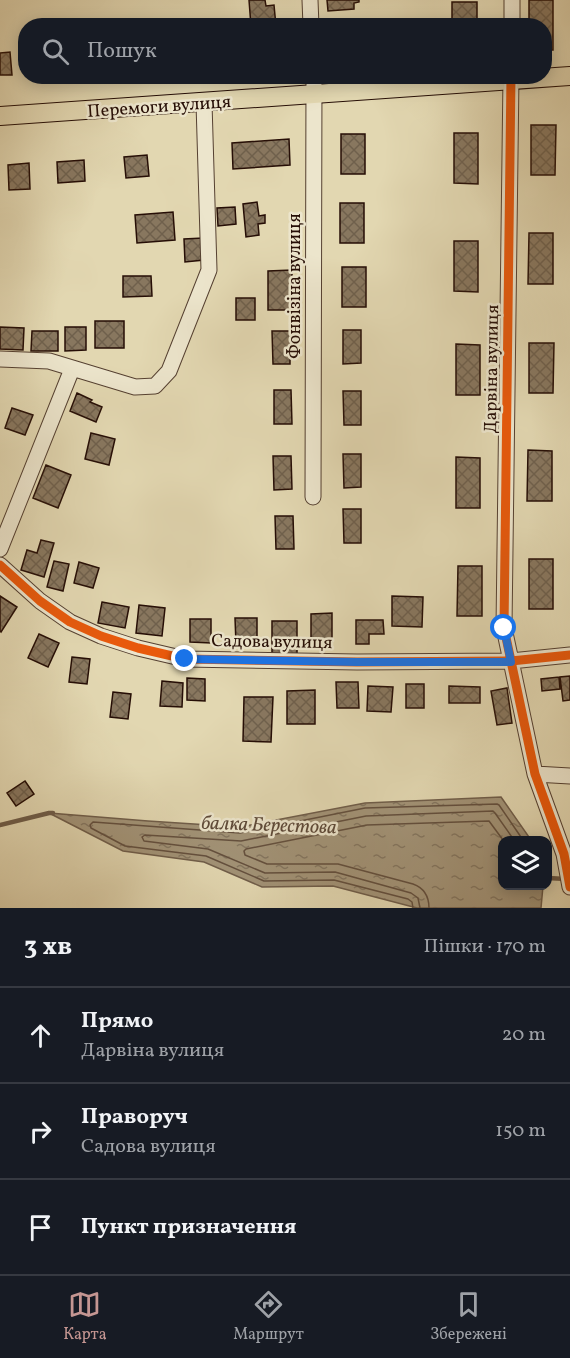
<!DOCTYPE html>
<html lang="uk">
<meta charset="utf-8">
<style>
body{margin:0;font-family:Vollkorn,serif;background:#242831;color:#f1f3f6}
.controls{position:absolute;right:18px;bottom:18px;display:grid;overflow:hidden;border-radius:12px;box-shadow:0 3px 15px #0003}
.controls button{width:54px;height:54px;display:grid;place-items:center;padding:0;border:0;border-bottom:2px solid #363941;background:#171b24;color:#f1f3f6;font:30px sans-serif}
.stop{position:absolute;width:18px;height:18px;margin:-14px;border:4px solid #1a73e8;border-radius:50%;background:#fff}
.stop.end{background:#1a73e8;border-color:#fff;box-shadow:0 2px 6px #0008}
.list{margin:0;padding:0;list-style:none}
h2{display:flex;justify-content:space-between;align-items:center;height:78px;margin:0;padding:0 24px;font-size:26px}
h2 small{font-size:20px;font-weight:400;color:#9ea1a6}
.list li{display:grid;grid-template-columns:39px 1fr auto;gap:18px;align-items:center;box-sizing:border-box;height:96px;padding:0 24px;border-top:2px solid #363941}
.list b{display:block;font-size:22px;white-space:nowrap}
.list p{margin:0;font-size:20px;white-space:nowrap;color:#9ea1a6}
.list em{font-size:20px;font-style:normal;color:#9ea1a6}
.icon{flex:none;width:33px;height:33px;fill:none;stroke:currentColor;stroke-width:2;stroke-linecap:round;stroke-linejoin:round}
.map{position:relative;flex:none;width:570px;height:908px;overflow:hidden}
.search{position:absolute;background:#171b24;box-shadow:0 3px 15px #0003;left:18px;right:18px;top:18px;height:66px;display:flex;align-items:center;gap:15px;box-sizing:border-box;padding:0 21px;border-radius:24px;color:#9ea1a6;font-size:22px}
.sheet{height:366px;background:#171b24}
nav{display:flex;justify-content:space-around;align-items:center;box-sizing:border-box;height:84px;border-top:2px solid #363941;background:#171b24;font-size:16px;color:#9ea1a6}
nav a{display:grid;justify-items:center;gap:3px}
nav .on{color:#c59692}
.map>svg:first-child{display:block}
.water{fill:url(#water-ripples);stroke:#705e4a;stroke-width:1.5}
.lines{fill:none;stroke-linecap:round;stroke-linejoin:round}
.shore{stroke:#64503e;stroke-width:1.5}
.stream{stroke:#705e4a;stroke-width:4.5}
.building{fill:url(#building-cross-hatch);stroke:#260e06;stroke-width:1.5}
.minor-casing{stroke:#554031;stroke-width:17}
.major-casing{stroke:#260e06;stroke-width:20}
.minor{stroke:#ece5cc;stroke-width:15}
.major{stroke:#e2d7b1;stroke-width:18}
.cycleway-casing{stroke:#ece5cc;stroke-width:13}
.cycleway{stroke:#e8590c;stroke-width:9}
.route{stroke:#1a73e8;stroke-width:8}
.labels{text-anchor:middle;stroke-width:5;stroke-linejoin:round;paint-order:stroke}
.street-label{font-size:18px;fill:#260e06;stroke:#ece5cc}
.water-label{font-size:20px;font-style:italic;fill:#5e4a39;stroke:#ece5cc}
</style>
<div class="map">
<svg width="570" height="908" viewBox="0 0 570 908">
<defs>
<pattern id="water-ripples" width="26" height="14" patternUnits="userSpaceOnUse" patternTransform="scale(1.5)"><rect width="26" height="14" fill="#a29377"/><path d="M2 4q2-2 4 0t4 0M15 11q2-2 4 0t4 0" fill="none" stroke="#847660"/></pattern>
<pattern id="building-cross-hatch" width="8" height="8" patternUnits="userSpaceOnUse" patternTransform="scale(1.5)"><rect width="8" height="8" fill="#88775f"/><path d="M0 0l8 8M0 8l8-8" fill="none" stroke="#6f604c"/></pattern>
</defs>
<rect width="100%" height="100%" fill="#e2d7b1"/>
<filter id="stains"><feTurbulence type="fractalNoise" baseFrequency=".00333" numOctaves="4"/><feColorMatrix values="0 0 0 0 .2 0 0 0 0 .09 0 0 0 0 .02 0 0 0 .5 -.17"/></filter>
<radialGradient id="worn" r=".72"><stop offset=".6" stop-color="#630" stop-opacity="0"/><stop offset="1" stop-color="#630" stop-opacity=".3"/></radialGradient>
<path class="water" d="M501 797 531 840H502V886H543L541 908H417L333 886 262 887 204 862 123 851 49 813 148 821 240 827 365 803Z"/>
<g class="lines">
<path class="shore" d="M413 908 412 902 408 899 334 880 264 881 206 856 125 846 91 828 90 825 93 822 240 833 365 808 497 804 499 805 523 840
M420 908 418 898 411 893 335 872 265 873 208 849 144 841 142 837 145 835 241 841 366 816 493 811 495 813 514 840
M429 908C429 896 424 888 413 884L338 864H267L245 855 244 851 246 849 367 825 489 821 503 840"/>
<path class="stream" d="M0 825 49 813H53
M548 878 566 879"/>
</g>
<path class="building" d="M249 0H265L266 6 274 5 276 26H251Z
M327 0H359V2L354 3V9L328 11Z
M529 0H553V50H544V26H529Z
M452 2H477V26H452Z
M353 22V26H332V23Z
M10 52 12 75H0V53Z
M531 125H556L555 175H531Z
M454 133H478V184L454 183Z
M341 134H365V174H341Z
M289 139 290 165 233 169 232 143Z
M147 155 149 176 126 178 124 157Z
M84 160 85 181 58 183 57 162Z
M29 163 30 189 9 190 8 165Z
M257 202 259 216 265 215V223L258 224 259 235 246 237 243 204Z
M340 203H364V243H340Z
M235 207 236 224 218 226 217 208Z
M173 212 175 240 137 243 135 215Z
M529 233H553V284H528Z
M203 238 204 260 185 262 184 239Z
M454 241H478V292L454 291Z
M342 267H366V307H342Z
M292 270V310H268V271Z
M123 276H151L152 296 123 297Z
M236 298H255V320H236Z
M95 321H124V348H95Z
M0 327 24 328 23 350 0 349Z
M65 327H86V350L65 351Z
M343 330H361V363L343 364Z
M32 331H58V351H31Z
M272 331H290V364H273Z
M529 343H554L553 393H529Z
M456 344 480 345V395H456Z
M274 390H291L292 424H274Z
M343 391H361V425H344Z
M77 393 92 400 90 402 102 407 96 422 70 411Z
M12 408 33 415 25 435 5 428Z
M91 433 115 439 109 465 85 459Z
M528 450 552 451V501H527Z
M343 454H361V487L344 488Z
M273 456H291L292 489 274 490Z
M456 457 480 458V508H456Z
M46 465 71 475 58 508 33 498Z
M343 509H361V543H344Z
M275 516H293L294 549H276Z
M41 540 54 543 44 577 21 570 27 550 37 553Z
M529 559H553V609H529Z
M54 561 69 564 63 591 47 587Z
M79 562 99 568 93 588 74 583Z
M458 566H482V616H457Z
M0 596 17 607 1 632 0 631Z
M392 596 423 597 422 627 392 626Z
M102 602 129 607 125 628 98 623Z
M139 605 165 608 162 636 136 633Z
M332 613V643H311V614Z
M235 618H257V644H236Z
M190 619H211V643L190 642Z
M356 620H383L384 634H369V644H356Z
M272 621H297V656H272Z
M39 634 59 643 48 667 28 658Z
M72 657 90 659 87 684 69 682Z
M570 676V700L563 701 560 677Z
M559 677 560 689 542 691 541 679Z
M187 678 205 679V701L187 700Z
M162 681 183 683 182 707 160 706Z
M336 682H358L359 708H337Z
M406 684H424V708H406Z
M368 686 393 687 391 712 367 711Z
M449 686 480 687V703H449Z
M507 688 512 723 497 725 491 691Z
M315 690V724H287V691Z
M113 692 131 694 128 719 110 717Z
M244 697H273L271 742 243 741Z
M25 781 34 794 16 806 7 793Z"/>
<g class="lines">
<g class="minor-casing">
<path id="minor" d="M310 0 311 26
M512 26V0
M511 76 504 628 535 774 564 854 570 887
M0 359 49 361 135 387 155 386 169 371 209 270 204 103
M313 497 314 76
M0 549 72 369
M0 565 40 601 70 622 101 636 138 648 185 659 357 662 511 661 570 655
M535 774 570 776"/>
</g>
<g class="major-casing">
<path id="major" d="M0 116 570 76"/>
</g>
<use href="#minor" class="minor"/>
<use href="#major" class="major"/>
<g class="cycleway-casing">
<path id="cycleway" d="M511 76 504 628 535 774 564 854 570 887
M0 565 40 601 70 622 101 636 138 648 185 659 357 662 511 661 570 655"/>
</g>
<use href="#cycleway" class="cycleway"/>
</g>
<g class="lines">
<path class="route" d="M185 659 357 662H511L504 628"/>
</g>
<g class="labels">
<g class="street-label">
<text transform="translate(159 106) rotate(-4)" y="6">Перемоги вулиця</text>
<text transform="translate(294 286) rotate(-90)" y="6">Фонвізіна вулиця</text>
<text transform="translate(491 369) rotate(-89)" y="6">Дарвіна вулиця</text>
<text transform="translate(272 641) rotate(1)" y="6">Садова вулиця</text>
</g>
<g class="water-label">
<text transform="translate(269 824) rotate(2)" y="7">балка Берестова</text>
</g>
</g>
<rect width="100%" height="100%" filter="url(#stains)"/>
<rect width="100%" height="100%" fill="url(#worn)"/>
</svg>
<div class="controls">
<button><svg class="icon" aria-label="layers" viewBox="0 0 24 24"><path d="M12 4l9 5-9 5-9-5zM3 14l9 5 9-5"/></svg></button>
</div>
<div class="stop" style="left:504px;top:628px"></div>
<div class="stop end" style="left:185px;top:659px"></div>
<div class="search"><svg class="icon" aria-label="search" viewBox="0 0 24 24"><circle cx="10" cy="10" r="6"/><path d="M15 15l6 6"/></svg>Пошук</div>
</div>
<section class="sheet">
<h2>3 хв<small>Пішки · 170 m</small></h2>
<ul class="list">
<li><svg class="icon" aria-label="ahead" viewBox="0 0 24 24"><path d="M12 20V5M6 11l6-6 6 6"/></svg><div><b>Прямо</b><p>Дарвіна вулиця</p></div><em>20 m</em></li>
<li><svg class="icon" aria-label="right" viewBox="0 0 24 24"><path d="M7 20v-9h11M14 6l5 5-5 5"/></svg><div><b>Праворуч</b><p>Садова вулиця</p></div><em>150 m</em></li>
<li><svg class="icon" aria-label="arrive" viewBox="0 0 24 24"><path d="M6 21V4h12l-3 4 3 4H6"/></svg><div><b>Пункт призначення</b></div></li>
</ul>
</section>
<nav>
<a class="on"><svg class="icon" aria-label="map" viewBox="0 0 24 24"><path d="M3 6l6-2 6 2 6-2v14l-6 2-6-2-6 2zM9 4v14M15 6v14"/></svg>Карта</a>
<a><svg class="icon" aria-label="directions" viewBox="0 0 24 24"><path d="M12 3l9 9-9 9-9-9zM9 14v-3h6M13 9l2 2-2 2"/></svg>Маршрут</a>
<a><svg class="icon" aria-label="saved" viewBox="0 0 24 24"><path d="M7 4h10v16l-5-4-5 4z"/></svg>Збережені</a>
</nav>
